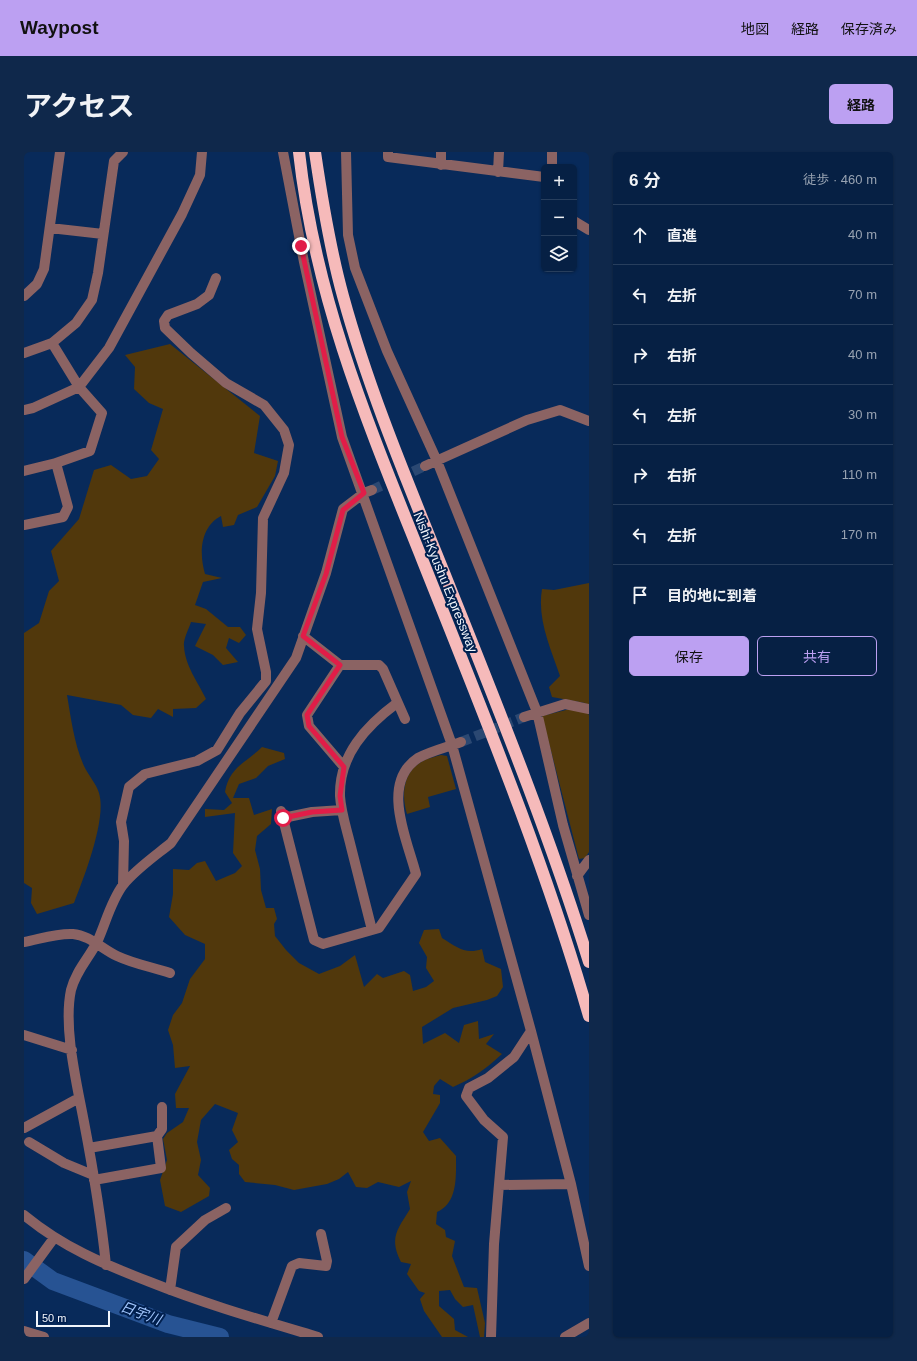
<!DOCTYPE html>
<html lang="ja">
<meta charset="utf-8">
<style>
body{margin:0;font-family:Arial,"Noto Sans JP",sans-serif;background:#0f284b;color:#f1f3f6}
.controls{position:absolute;right:12px;top:12px;display:grid;overflow:hidden;border-radius:6px;box-shadow:0 1px 3px #0004}
.controls button{width:36px;height:36px;display:grid;place-items:center;padding:0;border:0;border-bottom:1px solid #273e5d;background:#062044;color:#f1f3f6;font:20px sans-serif}
.scale{position:absolute;left:12px;bottom:10px;width:74px;box-sizing:border-box;padding-left:4px;border:2px solid #f1f5fb;border-top:0;font-size:11px;line-height:14px;white-space:nowrap;color:#f1f5fb;-webkit-text-stroke:3px #001f4e;paint-order:stroke}
.stop{position:absolute;width:12px;height:12px;margin:-9px;border:3px solid #e11d48;border-radius:50%;background:#fff}
.stop.end{background:#e11d48;border-color:#fff;box-shadow:0 1px 4px #0008}
.list{margin:0;padding:0;list-style:none}
h2{display:flex;justify-content:space-between;align-items:center;height:52px;margin:0;padding:0 16px;font-size:17px}
h2 small{font-size:13px;font-weight:400;color:#98a3b2}
.list li{display:grid;grid-template-columns:26px 1fr auto;gap:12px;align-items:center;box-sizing:border-box;height:60px;padding:0 16px;border-top:1px solid #273e5d}
.list b{display:block;font-size:15px;white-space:nowrap}
.list em{font-size:13px;font-style:normal;color:#98a3b2}
.actions{display:flex;gap:8px;padding:12px 16px}
.actions a{flex:1;padding:9px 0;border:1px solid #bca0f2;border-radius:6px;text-align:center;font-size:14px;color:#bca0f2}
.actions .main{background:#bca0f2;color:#111}
.icon{flex:none;width:22px;height:22px;fill:none;stroke:currentColor;stroke-width:2;stroke-linecap:round;stroke-linejoin:round}
.map{position:relative;flex:none;width:565px;height:1185px;overflow:hidden;border-radius:6px}
header{display:flex;align-items:center;gap:24px;box-sizing:border-box;height:56px;padding:0 20px;background:#bca0f2;color:#111}
header strong{font-size:19px}
nav{display:flex;gap:22px;margin-inline-start:auto;font-size:14px}
.intro{display:flex;align-items:center;justify-content:space-between;box-sizing:border-box;height:96px;padding:0 24px}
h1{margin:0;font-size:28px}
.button{padding:10px 18px;border-radius:6px;background:#bca0f2;color:#111;font-size:14px;font-weight:700}
main{display:flex;gap:24px;padding:0 24px}
aside{flex:1;background:#062044;border-radius:6px;box-shadow:0 1px 3px #0004}
.map>svg:first-child{display:block}
.green{fill:#51380c}
.lines{fill:none;stroke-linecap:round;stroke-linejoin:round}
.river{stroke:#275393;stroke-width:18}
.minor-tunnel{stroke:#2b4872;stroke-width:10;stroke-dasharray:10 5;stroke-linecap:butt}
.minor{stroke:#8b6363;stroke-width:10}
.highway{stroke:#f6baba;stroke-width:12}
.route{stroke:#e11d48;stroke-width:5}
.labels{text-anchor:middle;stroke-width:4;stroke-linejoin:round;paint-order:stroke}
.street-label{font-size:13px;fill:#f1f5fb;stroke:#001f4e}
.water-label{font-size:14px;font-style:italic;fill:#a2c7fe;stroke:#001f4e}
</style>
<header>
<strong>Waypost</strong>
<nav><a>地図</a><a>経路</a><a>保存済み</a></nav>
</header>
<div class="intro"><h1>アクセス</h1><a class="button">経路</a></div>
<main>
<div class="map">
<svg width="565" height="1185" viewBox="0 0 565 1185">
<rect width="100%" height="100%" fill="#082a5a"/>
<path class="green" d="M146 192 236 264 230 301 254 309 251 324 233 355 214 363 210 373 199 375 197 364C176 375 175 402 181 422L198 426 179 430 171 453 182 457 204 475H216L222 483 215 491 205 486 202 496 214 510 199 513 189 503 171 494 182 472 167 470C165 477 159 487 160 494 161 514 174 530 182 547L172 556 149 557V565L134 557 127 566 109 563 97 553 43 543C47 566 50 592 60 614 64 623 72 631 75 641 83 667 60 725 50 751L13 762 7 751 8 736 0 731V481L15 471 25 439 35 429 27 399 55 367 70 318 87 313 107 327 123 324 135 307 127 298 139 257 125 251 110 237 111 215 101 203Z
M565 431V554L561 551 528 545 525 535 536 524C526 495 513 467 518 437L530 438Z
M546 557 562 559 565 563V700L561 706 555 707 518 564Z
M238 595 260 601 261 607 244 614 232 626 215 632 209 646H225L230 663 248 657 247 672 233 684 231 698 236 717 237 738 242 756H250L253 767 250 772 251 784 262 798 275 811 295 822 316 814 331 803 340 835 353 822 359 826 380 819 386 823 389 839 402 835 410 829 402 816 403 805 395 791 400 778 415 777 418 786C433 795 441 803 458 797L461 810 477 817 479 835 473 844 463 848 429 856 398 875 399 892 421 881 435 891 440 873 454 869 455 887 470 882 462 892 478 902C463 916 448 927 429 935L416 927 410 934 409 942 416 943V951L399 980 405 989 416 986 432 1004C432 1024 434 1051 413 1060L412 1072 421 1078 422 1085 431 1089 428 1104 440 1135 453 1136 461 1171 460 1185H456L449 1153 439 1155 431 1147 426 1138 415 1139V1154L430 1167 431 1178 444 1185H418L400 1159 396 1147 401 1141 395 1139 383 1122 387 1112 377 1110C365 1086 373 1078 386 1057L383 1040 387 1029 375 1035 354 1030 343 1036 332 1035 324 1020 315 1027 303 1032 270 1038 251 1033 221 1030 215 1022V1013L208 1007 205 998 214 990 208 978 214 961 191 952 177 968 173 990 177 1008 174 1023 186 1036 185 1044 157 1060 141 1054 136 1028 143 1008 139 987 143 981 159 970 165 956H152L151 942 166 914 151 916 149 893 144 878 149 863 158 851 166 827 181 807V792L161 783 145 765 149 742V717L165 718 173 711 181 709 192 729 211 721 218 714 209 701 211 661 181 665V657L200 658 208 651 201 640C205 615 223 610 238 595Z
M417 603 423 604 432 637 404 645 406 655 383 662C377 643 379 619 399 609 404 606 411 605 417 603Z"/>
<g class="lines">
<path class="river" d="M0 1108 29 1129 144 1172 196 1185"/>
<path class="minor-tunnel" d="M348 338 401 314
M437 590 500 565"/>
<path class="minor" d="M259 0 280 110 318 285 428 593 507 879 547 1032 565 1114
M322 0 324 83 331 116 363 199 413 309 513 560 539 673 565 763
M364 0V5L520 25
M417 0V13
M528 15V0
M474 20 475 0
M550 69 565 78
M26 76 79 82
M0 144 13 132 20 117 36 0
M0 201 28 191 52 171 68 148 74 121 90 9 99 0
M0 258 9 256 55 235 85 196 158 62 176 23 178 0
M401 314 503 268 536 258 565 269
M0 319 32 311
M0 373 39 365 44 355 32 311 66 299 78 261 55 235 28 191
M279 484 316 513H355L359 517 381 567
M316 513 283 563 285 574 320 615
M500 565 541 552 565 557
M257 659 290 788 299 792 355 776 392 722C383 687 356 631 394 606 407 599 424 595 437 590
M259 666 288 660 318 658
M553 724 565 708
M99 733 100 689 97 670 105 635 121 622 173 609 193 598 216 561 242 529V520L233 477 237 441 239 366 260 321 265 293 260 278 240 253 202 231 167 201 141 176 140 169 144 163 173 152 185 143 192 126
M348 778C341 750 334 722 327 695 323 678 317 661 316 644 315 603 342 574 373 551
M0 790C16 787 33 781 49 782 65 783 78 797 93 804 110 812 128 815 146 821
M0 883 48 898
M0 976 55 946
M5 990 40 1011 69 1023
M65 996 133 984 138 977V955
M70 1028 137 1016 133 984
M476 1033 547 1032
M0 1063C39 1095 79 1112 126 1130 181 1152 237 1168 294 1185
M82 1113C77 1065 69 1017 60 970 53 932 39 876 47 838 52 818 66 805 74 788 82 770 87 749 99 733 112 717 131 704 147 691L272 506 302 421 319 357 340 341 348 338
M0 1127 30 1086
M146 1138 152 1095 181 1068 202 1056
M247 1171 268 1114 275 1111 302 1114 303 1109 297 1082
M0 1179 20 1185
M467 1185 470 1092 479 985 460 968 442 944 445 936 464 926 490 905 507 879
M541 1185 565 1171"/>
<path class="highway" d="M275 0C291 146 344 272 398 407 458 558 520 708 565 864
M291 0C298 48 306 97 319 144 345 239 384 331 421 423 472 551 524 678 565 810"/>
</g>
<g class="lines">
<path class="route" d="M259 666 288 660 318 658 316 644 320 615 285 574 283 563 316 513 279 484 302 422 319 358 340 341 318 285 277 94"/>
</g>
<g class="labels">
<g class="street-label">
<text transform="translate(422 430) rotate(68)" y="5">Nishi-Kyushu Expressway</text>
</g>
<g class="water-label">
<text transform="translate(117 1161) rotate(20)" y="5">日宇川</text>
</g>
</g>
</svg>
<div class="controls">
<button>+</button>
<button>−</button>
<button><svg class="icon" aria-label="layers" viewBox="0 0 24 24"><path d="M12 4l9 5-9 5-9-5zM3 14l9 5 9-5"/></svg></button>
</div>
<div class="scale">50 m</div>
<div class="stop" style="left:259px;top:666px"></div>
<div class="stop end" style="left:277px;top:94px"></div>
</div>
<aside>
<h2>6 分<small>徒歩 · 460 m</small></h2>
<ul class="list">
<li><svg class="icon" aria-label="ahead" viewBox="0 0 24 24"><path d="M12 20V5M6 11l6-6 6 6"/></svg><div><b>直進</b></div><em>40 m</em></li>
<li><svg class="icon" aria-label="left" viewBox="0 0 24 24"><path d="M17 20v-9H6M10 6l-5 5 5 5"/></svg><div><b>左折</b></div><em>70 m</em></li>
<li><svg class="icon" aria-label="right" viewBox="0 0 24 24"><path d="M7 20v-9h11M14 6l5 5-5 5"/></svg><div><b>右折</b></div><em>40 m</em></li>
<li><svg class="icon" aria-label="left" viewBox="0 0 24 24"><path d="M17 20v-9H6M10 6l-5 5 5 5"/></svg><div><b>左折</b></div><em>30 m</em></li>
<li><svg class="icon" aria-label="right" viewBox="0 0 24 24"><path d="M7 20v-9h11M14 6l5 5-5 5"/></svg><div><b>右折</b></div><em>110 m</em></li>
<li><svg class="icon" aria-label="left" viewBox="0 0 24 24"><path d="M17 20v-9H6M10 6l-5 5 5 5"/></svg><div><b>左折</b></div><em>170 m</em></li>
<li><svg class="icon" aria-label="arrive" viewBox="0 0 24 24"><path d="M6 21V4h12l-3 4 3 4H6"/></svg><div><b>目的地に到着</b></div></li>
</ul>
<div class="actions"><a class="main">保存</a><a>共有</a></div>
</aside>
</main>
